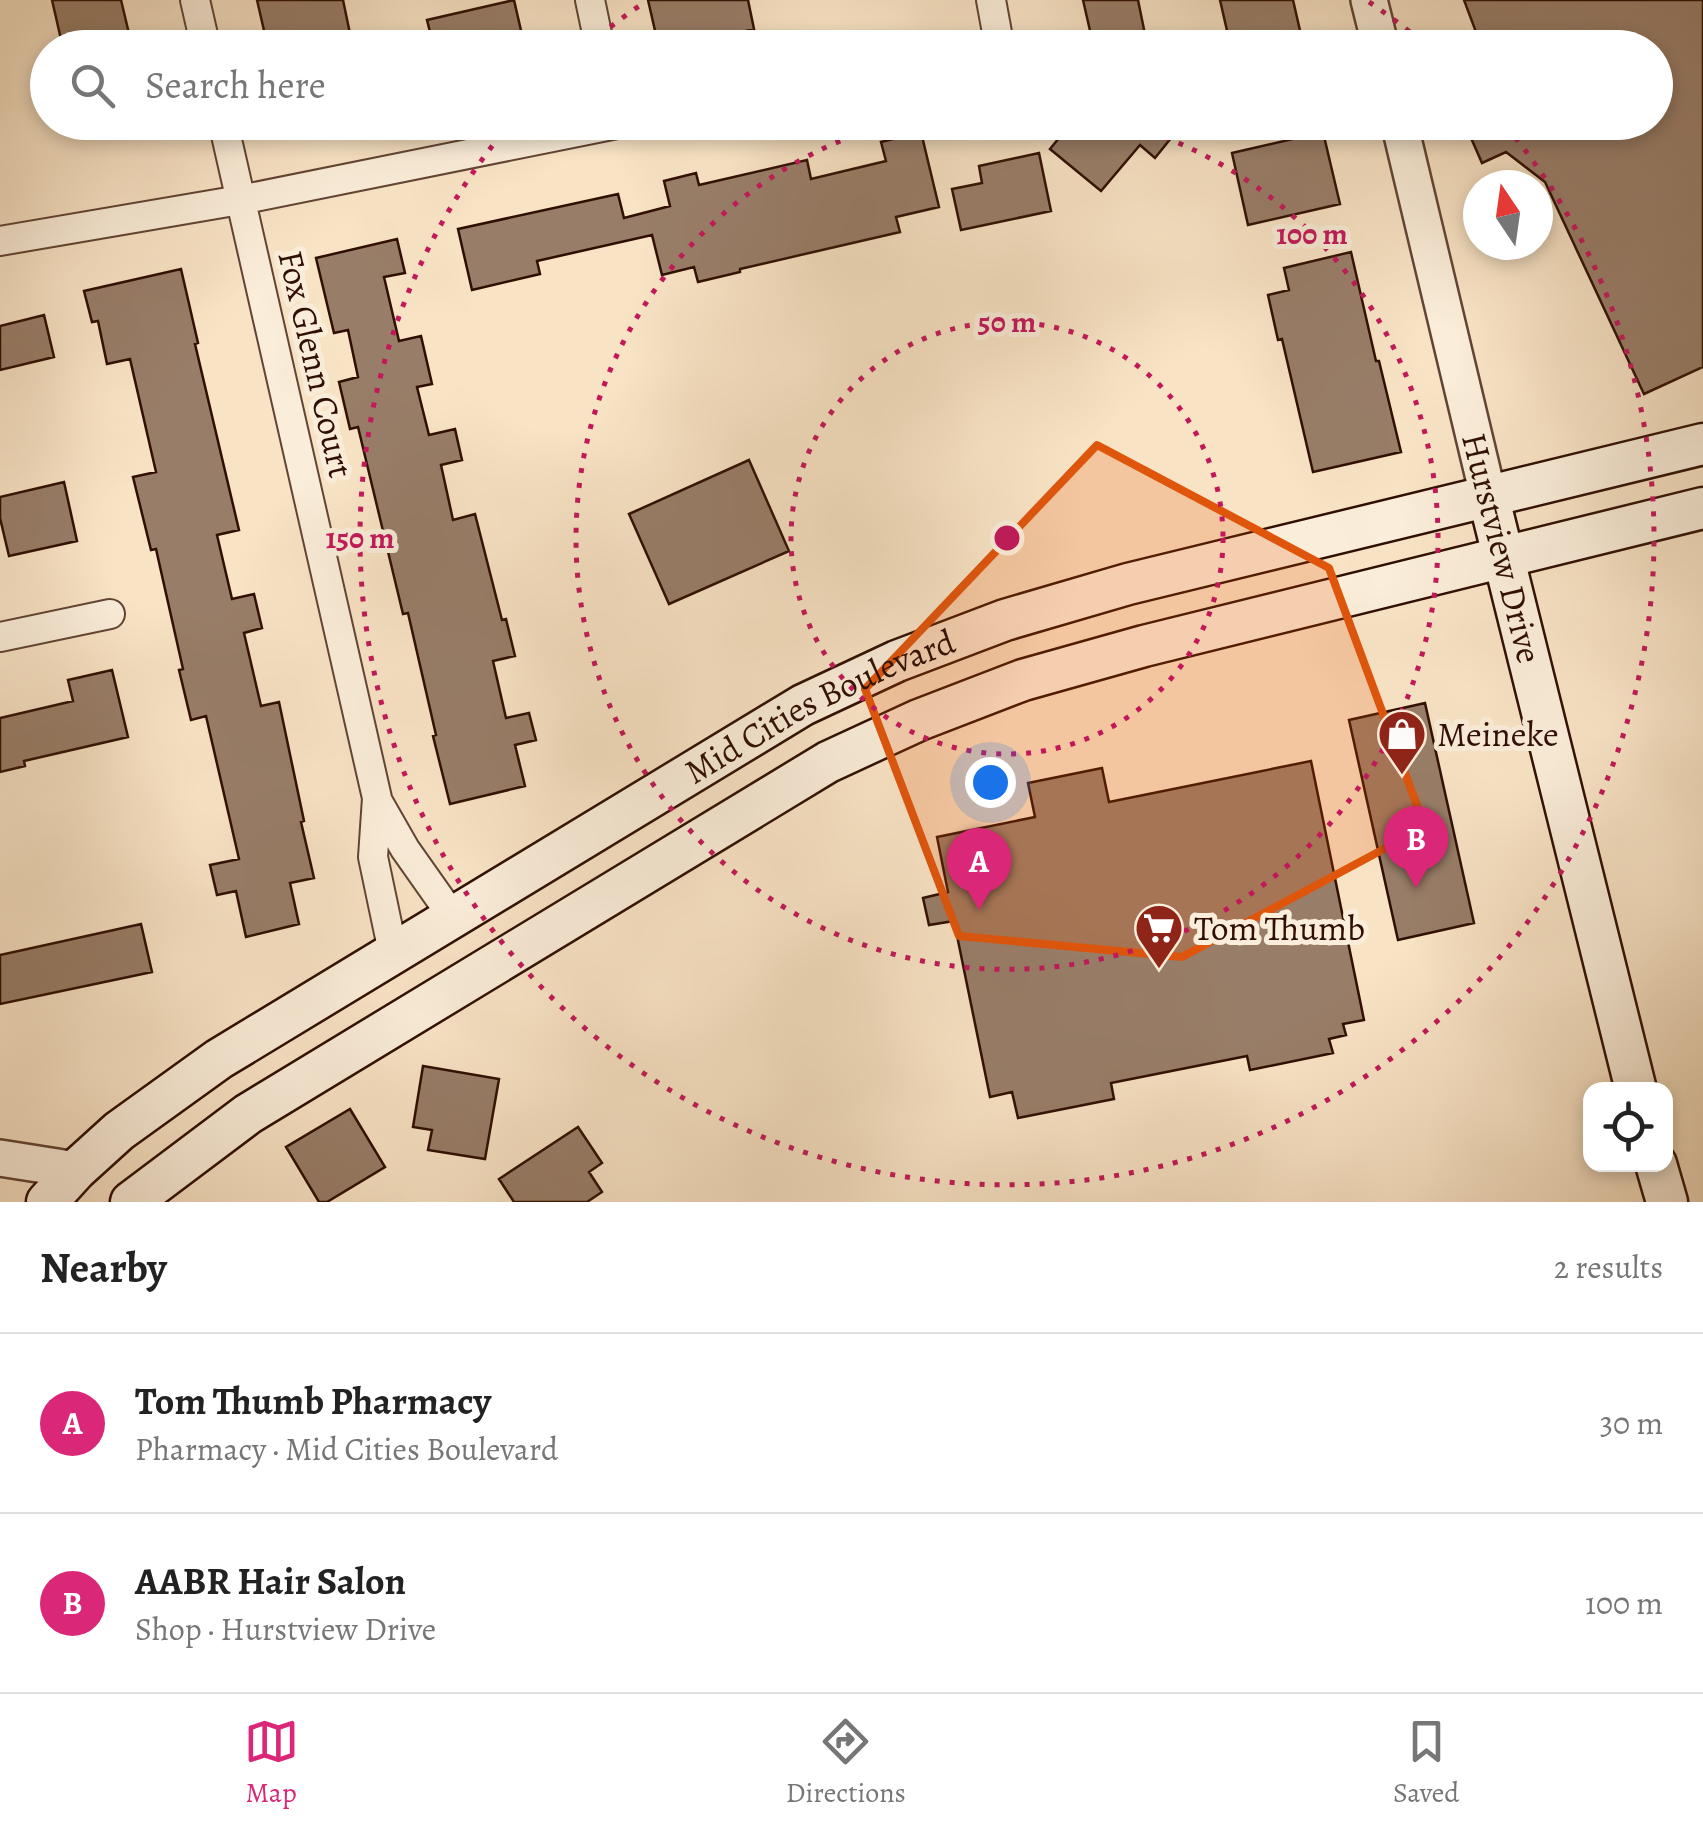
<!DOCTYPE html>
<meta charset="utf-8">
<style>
body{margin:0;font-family:Alegreya,serif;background:#f6f6f6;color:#222}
.controls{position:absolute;right:30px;bottom:30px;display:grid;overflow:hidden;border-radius:20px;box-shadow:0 5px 15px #0003}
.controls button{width:90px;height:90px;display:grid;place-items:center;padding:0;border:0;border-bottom:2px solid #e0e0e0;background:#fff;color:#222;font:50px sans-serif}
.compass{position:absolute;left:1463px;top:170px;width:90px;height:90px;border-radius:50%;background:#fff;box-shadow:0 5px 15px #0003;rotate:347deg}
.you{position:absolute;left:990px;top:782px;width:35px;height:35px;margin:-25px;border:8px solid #fff;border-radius:50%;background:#1a73e8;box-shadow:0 0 0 15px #1a73e833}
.badge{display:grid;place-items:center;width:65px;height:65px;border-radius:50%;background:#db2777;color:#fff;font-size:32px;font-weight:700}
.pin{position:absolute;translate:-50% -82px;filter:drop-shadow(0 2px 5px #0008)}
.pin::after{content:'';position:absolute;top:52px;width:35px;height:30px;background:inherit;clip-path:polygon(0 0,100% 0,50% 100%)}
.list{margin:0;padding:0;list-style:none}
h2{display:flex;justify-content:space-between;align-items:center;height:130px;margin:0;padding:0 40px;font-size:42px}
h2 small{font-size:32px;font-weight:400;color:#767676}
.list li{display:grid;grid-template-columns:65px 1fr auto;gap:30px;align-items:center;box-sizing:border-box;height:180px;padding:0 40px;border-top:2px solid #e0e0e0}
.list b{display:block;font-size:38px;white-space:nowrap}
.list p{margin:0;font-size:32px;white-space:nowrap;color:#767676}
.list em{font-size:32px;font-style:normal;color:#767676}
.icon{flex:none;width:55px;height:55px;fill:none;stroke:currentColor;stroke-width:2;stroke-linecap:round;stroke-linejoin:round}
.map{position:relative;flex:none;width:1703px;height:1202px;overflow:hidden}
.search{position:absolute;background:#fff;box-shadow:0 5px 15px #0003;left:30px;right:30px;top:30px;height:110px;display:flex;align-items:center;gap:25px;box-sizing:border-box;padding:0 35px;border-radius:55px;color:#767676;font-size:38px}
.sheet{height:490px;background:#fff}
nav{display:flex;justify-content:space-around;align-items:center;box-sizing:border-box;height:140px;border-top:2px solid #e0e0e0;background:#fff;font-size:28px;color:#767676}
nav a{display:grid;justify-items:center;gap:5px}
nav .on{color:#db2777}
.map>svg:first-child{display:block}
.building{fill:#987d68;stroke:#300f03;stroke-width:2.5}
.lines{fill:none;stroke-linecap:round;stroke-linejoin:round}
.minor-casing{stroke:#624434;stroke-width:32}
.tertiary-casing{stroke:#624434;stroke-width:40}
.secondary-casing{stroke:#300f03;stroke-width:45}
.minor{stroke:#faedd9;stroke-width:28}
.tertiary{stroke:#faedd9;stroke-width:35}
.secondary{stroke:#faedd9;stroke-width:40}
.marked{fill:#df550c;fill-opacity:0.2;stroke:#df550c;stroke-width:8;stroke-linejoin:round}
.ring{fill:none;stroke:#c2185b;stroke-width:5;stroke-dasharray:5 10}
.labels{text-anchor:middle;stroke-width:10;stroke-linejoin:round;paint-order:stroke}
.street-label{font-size:35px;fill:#300f03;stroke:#faedd9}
.poi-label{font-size:35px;fill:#300f03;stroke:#faedd9;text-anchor:start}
.centre{fill:#c2185b;stroke:#faedd9;stroke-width:5}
.ring-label{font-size:30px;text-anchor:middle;font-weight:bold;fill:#c2185b;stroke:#faedd9;stroke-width:10;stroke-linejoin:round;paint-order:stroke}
</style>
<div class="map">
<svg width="1703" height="1202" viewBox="0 0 1703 1202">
<rect width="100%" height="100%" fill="#f8e3c5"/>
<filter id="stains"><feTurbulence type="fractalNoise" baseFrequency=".002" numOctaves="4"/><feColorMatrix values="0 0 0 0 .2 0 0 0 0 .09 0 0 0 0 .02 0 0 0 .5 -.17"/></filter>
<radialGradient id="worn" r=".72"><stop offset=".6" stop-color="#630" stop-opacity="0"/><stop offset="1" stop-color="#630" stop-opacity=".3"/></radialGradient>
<path class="building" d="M52 0H121L131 42 107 48H63Z
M257 0H343L353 48H268Z
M514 0 525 48H434L427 20Z
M648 0H748L754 29 676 48H659Z
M1083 0H1138L1147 44 1133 48H1094Z
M1220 0H1293L1304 48H1231Z
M1464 0H1703V367L1644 394 1545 182 1506 152 1482 163 1468 131 1485 122H1656V48H1482Z
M1072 122H1184L1155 158 1140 145 1101 191 1050 149Z
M921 132 939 207 896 217 900 232 740 269V272L698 282 694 267 662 275 652 235 537 261 540 274 472 290 458 229 618 194 624 218 670 206 664 181 696 173 699 185 807 160 811 179 886 161 881 142Z
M1323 132 1340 204 1248 225 1232 153Z
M1039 153 1051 211 961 230 952 189 982 183 979 166Z
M397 239 405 273 384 277 399 341 421 336 432 384 417 387 429 435 455 429 462 460 441 465 453 520 475 514 502 620 506 619 515 656 493 661 506 718 529 713 536 740 515 745 525 786 450 804 433 736 436 735 408 613 403 614 358 427 350 429 339 382 358 377 348 330 334 333 316 258Z
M1351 252 1376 361H1379L1401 452 1313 472 1282 339 1278 340 1268 295 1289 290 1284 268Z
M181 269 198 343 195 344 239 530 217 535 232 599 254 594 262 628 244 633 261 706 279 702 304 821 301 822 314 878 290 883 299 924 246 937 236 891 217 895 210 865 239 859 206 716 191 720 179 670 183 669 156 549 151 550 133 477 156 472 130 359 107 364 98 321 92 322 84 291Z
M44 315 54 357 0 370V326Z
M749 460 789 551 669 604 629 514Z
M64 482 77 541 9 556 0 518V497Z
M112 670 128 737 24 761 25 766 0 772V718L73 701 68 680Z
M1425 703 1474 923 1398 940 1349 720Z
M1311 761 1364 1020 1343 1024 1346 1035 1329 1039 1333 1053 1250 1070 1247 1056 1111 1083 1114 1099 1018 1118 1012 1092 990 1097 954 921 929 925 923 898 948 892 937 837 1035 817 1028 783 1102 768 1109 802Z
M141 924 152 972 0 1004V955Z
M423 1066 499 1079 485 1159 428 1150 432 1130 413 1127Z
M350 1109 385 1167 327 1202H319L286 1147Z
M578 1127 602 1163 589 1172 602 1192 587 1202H514L499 1179Z"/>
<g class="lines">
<g class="minor-casing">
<path id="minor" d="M195 0 206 48
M590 0 600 48
M991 0 998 38 997 48
M223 122 377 798 373 857 393 952
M0 241 240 200 627 122
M0 637 110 614
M377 800 405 849 453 917"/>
</g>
<g class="tertiary-casing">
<path id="tertiary" d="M1369 0 1381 48
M1399 122 1488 495
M0 1158 76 1170"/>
</g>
<g class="secondary-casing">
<g id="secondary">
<path d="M1488 495 1636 1090"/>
<path d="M1656 1164 1667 1202"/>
<path id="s1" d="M47 1202 76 1170 119 1131 219 1059 803 705 897 661 1005 620 1128 584 1703 444"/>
<path d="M131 1202 248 1114 828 762 919 720 1023 680 1144 646 1703 508"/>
</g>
</g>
<use href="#minor" class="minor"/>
<use href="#tertiary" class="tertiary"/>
<use href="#secondary" class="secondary"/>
</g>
<path class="marked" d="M1097 445 1329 568 1425 827 1182 957 959 936 865 689Z"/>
<g class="ring">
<circle cx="1007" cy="538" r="216"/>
<path d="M1122 123A431 431 0 1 1 892 123"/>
<path d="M587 46A647 647 0 0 1 645 2M1369 2A647 647 0 0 1 1427 46M1506 126A647 647 0 1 1 508 126"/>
</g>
<defs>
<g id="shop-pin" transform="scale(2.5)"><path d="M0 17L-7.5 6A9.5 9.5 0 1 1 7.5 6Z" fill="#8f2418" stroke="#faedd9"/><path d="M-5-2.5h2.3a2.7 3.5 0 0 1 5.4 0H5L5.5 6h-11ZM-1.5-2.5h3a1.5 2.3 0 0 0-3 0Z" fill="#fff"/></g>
<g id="supermarket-pin" transform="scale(2.5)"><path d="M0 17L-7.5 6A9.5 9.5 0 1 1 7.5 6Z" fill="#8f2418" stroke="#faedd9"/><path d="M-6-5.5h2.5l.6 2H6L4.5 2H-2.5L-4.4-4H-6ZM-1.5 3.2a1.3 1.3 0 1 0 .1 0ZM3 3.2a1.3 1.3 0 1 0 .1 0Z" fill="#fff"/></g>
</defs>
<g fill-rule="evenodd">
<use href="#shop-pin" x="1402" y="734"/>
<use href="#supermarket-pin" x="1159" y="928"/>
</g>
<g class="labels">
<g class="street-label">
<text transform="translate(316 364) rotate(77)" y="12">Fox Glenn Court</text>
<text transform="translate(1502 548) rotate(76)" y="12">Hurstview Drive</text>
<text dy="12" stroke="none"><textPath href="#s1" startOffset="922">Mid Cities Boulevard</textPath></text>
</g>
<g class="poi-label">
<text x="1437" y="746">Meineke</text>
<text x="1194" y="940">Tom Thumb</text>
</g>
</g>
<circle cx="1007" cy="538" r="15" class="centre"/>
<g class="ring-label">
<text x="1312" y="244">100 m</text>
<text x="1007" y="332">50 m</text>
<text x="360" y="548">150 m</text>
</g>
<rect width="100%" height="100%" filter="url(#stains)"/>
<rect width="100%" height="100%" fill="url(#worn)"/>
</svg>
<div class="controls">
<button><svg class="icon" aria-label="locate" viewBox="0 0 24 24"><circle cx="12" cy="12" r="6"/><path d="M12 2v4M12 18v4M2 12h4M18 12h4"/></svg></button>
</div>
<svg class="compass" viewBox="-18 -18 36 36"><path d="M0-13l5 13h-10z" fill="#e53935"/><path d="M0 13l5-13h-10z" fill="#767676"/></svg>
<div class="you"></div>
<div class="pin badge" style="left:979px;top:910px">A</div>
<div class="pin badge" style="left:1416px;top:888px">B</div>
<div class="search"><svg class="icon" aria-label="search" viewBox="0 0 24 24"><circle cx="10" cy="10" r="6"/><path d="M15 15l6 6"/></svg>Search here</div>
</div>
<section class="sheet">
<h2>Nearby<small>2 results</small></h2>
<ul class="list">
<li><span class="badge">A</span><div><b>Tom Thumb Pharmacy</b><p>Pharmacy · Mid Cities Boulevard</p></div><em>30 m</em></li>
<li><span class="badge">B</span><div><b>AABR Hair Salon</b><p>Shop · Hurstview Drive</p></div><em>100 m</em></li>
</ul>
</section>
<nav>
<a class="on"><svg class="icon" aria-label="map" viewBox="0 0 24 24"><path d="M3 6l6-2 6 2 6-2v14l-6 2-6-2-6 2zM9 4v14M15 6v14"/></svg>Map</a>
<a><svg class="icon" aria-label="directions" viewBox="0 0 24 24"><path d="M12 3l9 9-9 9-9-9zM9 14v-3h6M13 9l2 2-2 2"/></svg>Directions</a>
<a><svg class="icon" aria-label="saved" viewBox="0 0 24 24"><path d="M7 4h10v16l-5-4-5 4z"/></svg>Saved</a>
</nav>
